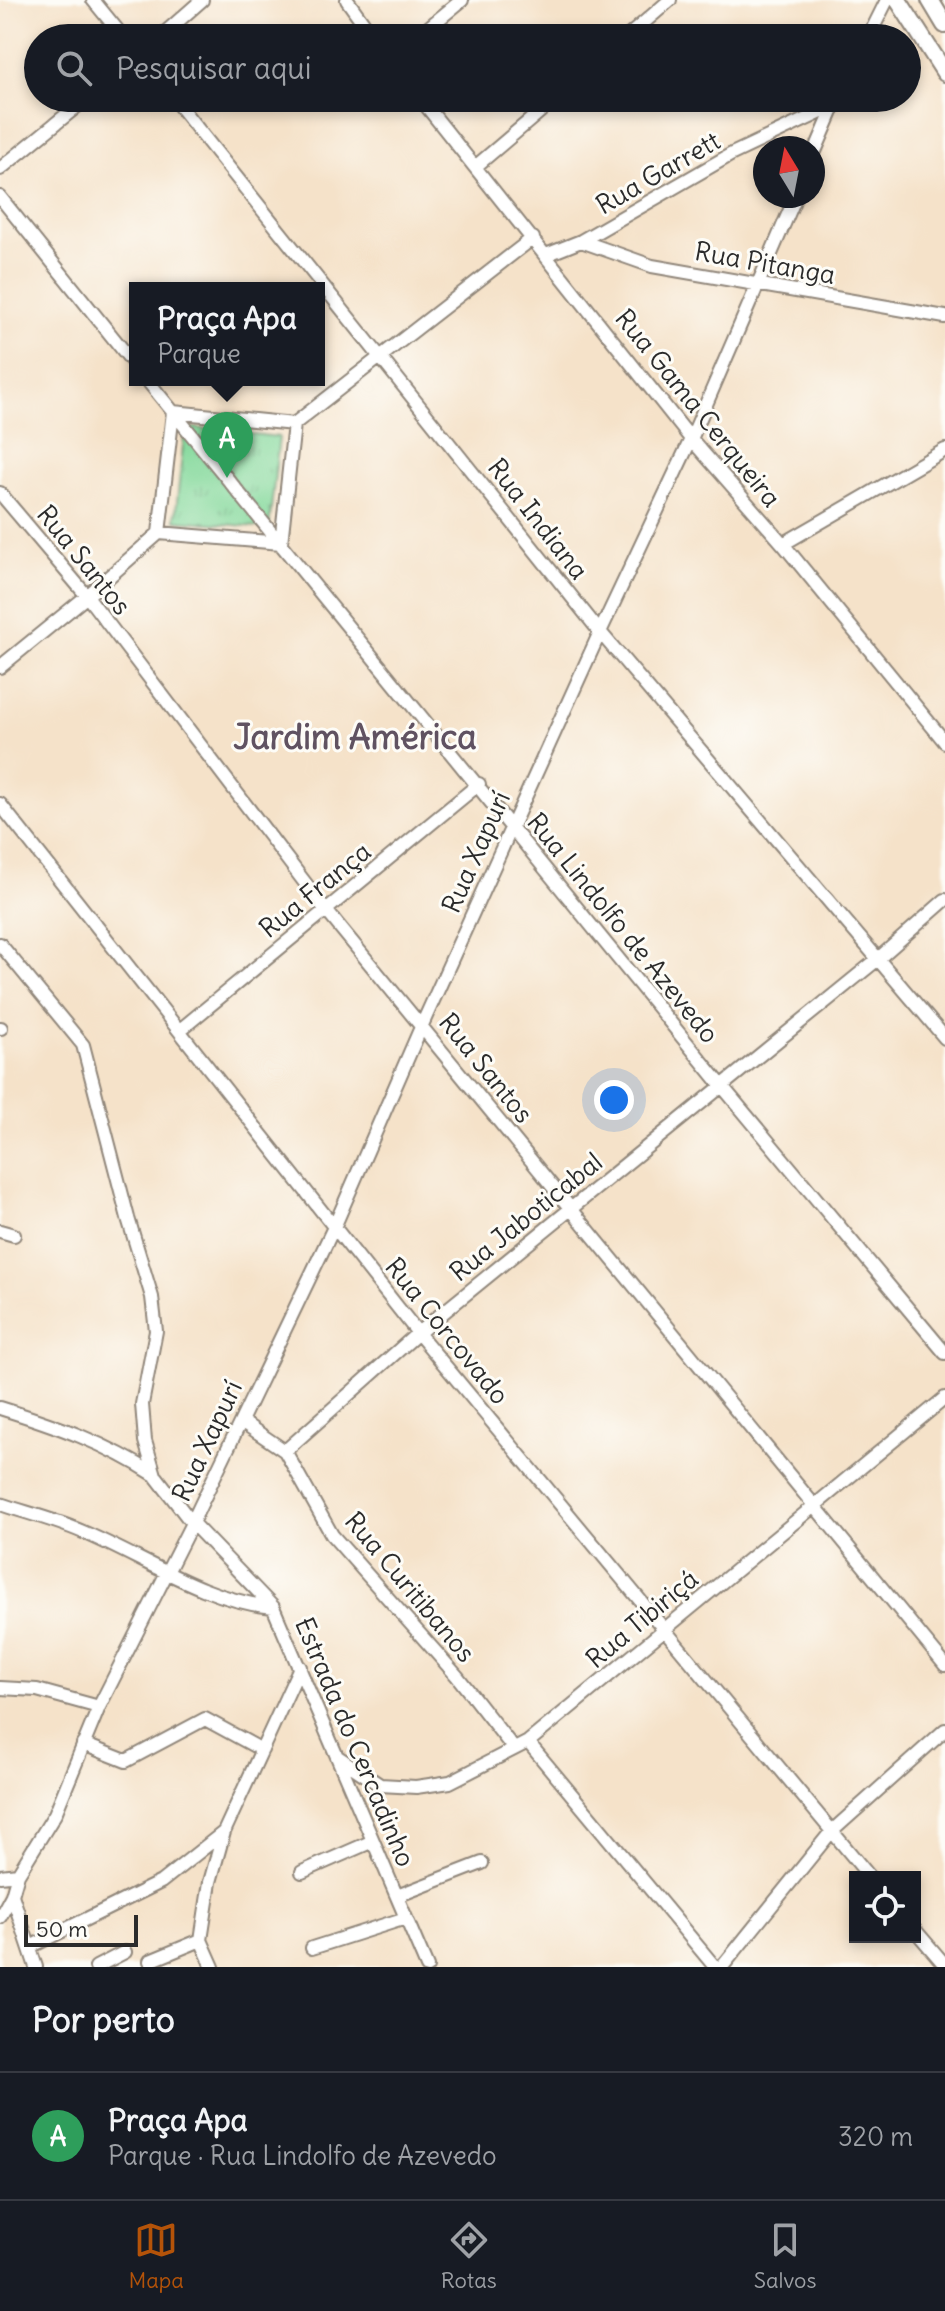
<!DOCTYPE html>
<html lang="pt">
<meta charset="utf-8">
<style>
body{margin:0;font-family:Delius,sans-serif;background:#242831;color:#f1f3f6}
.controls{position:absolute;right:24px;bottom:24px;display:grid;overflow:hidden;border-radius:0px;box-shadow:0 4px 12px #0003}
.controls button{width:72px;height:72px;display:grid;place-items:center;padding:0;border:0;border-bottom:2px solid #363941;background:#171b24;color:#f1f3f6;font:40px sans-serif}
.compass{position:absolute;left:753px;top:136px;width:72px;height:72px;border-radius:50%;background:#171b24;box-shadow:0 4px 12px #0003;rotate:350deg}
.scale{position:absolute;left:24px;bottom:20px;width:114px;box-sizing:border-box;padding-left:8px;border:4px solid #2b2b2b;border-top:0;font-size:22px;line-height:28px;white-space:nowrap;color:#2b2b2b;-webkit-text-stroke:6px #fdfcf7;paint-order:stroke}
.you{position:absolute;left:614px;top:1100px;width:28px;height:28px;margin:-20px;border:6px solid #fff;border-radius:50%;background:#1a73e8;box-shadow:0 0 0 12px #1a73e833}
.badge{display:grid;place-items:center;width:52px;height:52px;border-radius:50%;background:#b45309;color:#fff;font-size:26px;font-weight:700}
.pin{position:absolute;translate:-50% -66px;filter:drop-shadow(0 2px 4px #0008)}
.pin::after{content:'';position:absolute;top:42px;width:28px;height:24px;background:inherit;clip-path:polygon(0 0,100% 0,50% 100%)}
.popup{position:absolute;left:129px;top:282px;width:196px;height:104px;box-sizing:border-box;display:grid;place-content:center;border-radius:0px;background:#171b24;filter:drop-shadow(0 2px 6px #0005);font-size:26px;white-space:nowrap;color:#9ea1a6}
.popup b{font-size:30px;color:#f1f3f6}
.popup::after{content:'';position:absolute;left:50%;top:100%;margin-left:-16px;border:16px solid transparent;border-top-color:#171b24}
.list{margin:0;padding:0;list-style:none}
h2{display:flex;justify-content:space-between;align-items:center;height:104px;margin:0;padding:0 32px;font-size:34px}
h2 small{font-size:26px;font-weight:400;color:#9ea1a6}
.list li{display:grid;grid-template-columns:52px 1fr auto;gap:24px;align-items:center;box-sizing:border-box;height:128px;padding:0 32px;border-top:2px solid #363941}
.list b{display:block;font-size:30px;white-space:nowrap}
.list p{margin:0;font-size:26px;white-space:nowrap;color:#9ea1a6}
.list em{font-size:26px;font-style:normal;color:#9ea1a6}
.icon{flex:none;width:44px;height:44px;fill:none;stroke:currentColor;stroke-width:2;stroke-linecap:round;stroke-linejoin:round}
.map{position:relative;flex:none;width:945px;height:1967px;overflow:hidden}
.search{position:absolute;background:#171b24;box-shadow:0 4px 12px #0003;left:24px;right:24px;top:24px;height:88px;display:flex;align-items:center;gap:20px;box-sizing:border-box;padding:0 28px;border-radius:44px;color:#9ea1a6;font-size:30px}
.sheet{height:232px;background:#171b24}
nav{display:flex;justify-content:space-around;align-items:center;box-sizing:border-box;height:112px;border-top:2px solid #363941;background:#171b24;font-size:22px;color:#9ea1a6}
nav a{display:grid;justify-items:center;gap:4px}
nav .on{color:#b45309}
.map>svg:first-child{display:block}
.park{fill:url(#park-tufts);stroke:#588264;stroke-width:2}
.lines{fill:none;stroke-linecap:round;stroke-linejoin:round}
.minor-casing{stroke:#90867a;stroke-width:16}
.secondary-casing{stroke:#90867a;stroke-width:20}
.minor{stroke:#fff;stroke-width:12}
.secondary{stroke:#fff;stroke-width:16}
.labels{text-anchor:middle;stroke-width:6;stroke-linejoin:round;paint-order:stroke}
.street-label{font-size:26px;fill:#2b2b2b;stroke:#fdfcf7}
.district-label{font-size:34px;font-weight:bold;fill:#605261;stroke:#fdfcf7}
</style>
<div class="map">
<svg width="945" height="1967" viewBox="0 0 945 1967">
<defs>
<pattern id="park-tufts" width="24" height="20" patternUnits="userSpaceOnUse" patternTransform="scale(2)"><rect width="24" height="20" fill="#85d99c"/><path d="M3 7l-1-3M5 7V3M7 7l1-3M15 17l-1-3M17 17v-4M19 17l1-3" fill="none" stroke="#73ba87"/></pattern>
</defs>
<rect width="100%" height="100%" fill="#fdfcf7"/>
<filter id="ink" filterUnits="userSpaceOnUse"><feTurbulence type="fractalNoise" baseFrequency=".0125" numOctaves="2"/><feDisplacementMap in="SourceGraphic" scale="16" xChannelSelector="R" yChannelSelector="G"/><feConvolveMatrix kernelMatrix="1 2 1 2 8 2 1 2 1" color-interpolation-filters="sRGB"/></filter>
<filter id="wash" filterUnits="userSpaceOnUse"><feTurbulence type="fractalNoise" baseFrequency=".006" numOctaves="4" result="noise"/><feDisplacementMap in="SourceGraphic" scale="32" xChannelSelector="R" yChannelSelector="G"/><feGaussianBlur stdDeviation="1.8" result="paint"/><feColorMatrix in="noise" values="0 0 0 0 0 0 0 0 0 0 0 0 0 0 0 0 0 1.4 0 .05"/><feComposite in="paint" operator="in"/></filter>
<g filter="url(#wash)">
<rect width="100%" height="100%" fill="#f5e2c9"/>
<path class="park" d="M185 427 279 437 269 528 175 520Z"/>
</g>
<g filter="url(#ink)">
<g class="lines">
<g class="minor-casing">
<path id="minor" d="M93 0 124 38
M347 0 374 38
M159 38 202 0
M416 38 462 0
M626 38 670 0
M868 38 887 0
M173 98 600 632 945 1038
M420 98 691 439 783 544 945 742
M813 156 838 98
M475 167 556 98
M0 169 87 98
M0 197 135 365
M581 241 652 266 945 317
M546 255 581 241 732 154 834 106
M147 380 722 1086 945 1353
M173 412 294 424 281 543 159 533Z
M294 424 533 238
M0 493 87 596 325 909 945 1665
M783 544 945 450
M0 667 87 596 159 533
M0 804 418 1333 870 1877
M0 944 83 1045 128 1218 152 1297 156 1331 142 1404 145 1441 155 1475 192 1523 273 1607 427 1967
M0 1028H1
M180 1030 479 784
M0 1231 14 1235
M0 1408C55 1425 106 1443 155 1475
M241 1421 285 1451 332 1535 457 1676 514 1749
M285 1451 418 1333 878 959 945 900
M0 1504C27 1513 56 1520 83 1532 145 1558 205 1601 273 1607
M0 1688 37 1690 99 1707
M528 1742 715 1967
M83 1744 126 1761 205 1719 262 1750
M338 1757 380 1785 416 1787 450 1782 528 1742 945 1398
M302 1872 373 1841
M0 1876 18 1874
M12 1895 36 1967
M397 1896 482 1863
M0 1917 12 1895 18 1874 55 1814 99 1707 192 1523 335 1225 422 1025 600 632 691 439 796 196
M915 1930 945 1965
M30 1947 161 1882 224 1832 300 1667
M312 1948 406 1918
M150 1961 201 1940
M96 1967 125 1952
M213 1967 201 1940 210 1882 224 1832
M722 1967 831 1832 945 1730"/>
</g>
<g class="secondary-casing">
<path id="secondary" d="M898 0 945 73
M930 0 945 25"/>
</g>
<use href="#minor" class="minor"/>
<use href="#secondary" class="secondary"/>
</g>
</g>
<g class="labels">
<g class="street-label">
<text transform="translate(658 173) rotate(-30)" y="9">Rua Garrett</text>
<text transform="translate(765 263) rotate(10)" y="9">Rua Pitanga</text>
<text transform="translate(698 408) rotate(51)" y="9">Rua Gama Cerqueira</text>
<text transform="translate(538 519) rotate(52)" y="9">Rua Indiana</text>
<text transform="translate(84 560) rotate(51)" y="9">Rua Santos</text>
<text transform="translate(476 852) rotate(-66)" y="9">Rua Xapurí</text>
<text transform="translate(315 890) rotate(-39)" y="9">Rua França</text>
<text transform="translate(623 928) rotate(51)" y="9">Rua Lindolfo de Azevedo</text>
<text transform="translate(486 1068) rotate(51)" y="9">Rua Santos</text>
<text transform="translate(526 1217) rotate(-39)" y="9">Rua Jaboticabal</text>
<text transform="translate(447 1331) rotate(51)" y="9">Rua Corcovado</text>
<text transform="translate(207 1441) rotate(-65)" y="9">Rua Xapurí</text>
<text transform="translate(410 1587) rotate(50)" y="9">Rua Curitibanos</text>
<text transform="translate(642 1619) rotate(-40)" y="9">Rua Tibiriçá</text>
<text transform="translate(355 1742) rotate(67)" y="9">Estrada do Cercadinho</text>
</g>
<g class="district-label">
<text x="355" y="749">Jardim América</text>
</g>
</g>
</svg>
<div class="controls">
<button><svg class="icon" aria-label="locate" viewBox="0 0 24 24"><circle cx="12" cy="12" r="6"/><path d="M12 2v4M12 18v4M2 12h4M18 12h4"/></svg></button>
</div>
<svg class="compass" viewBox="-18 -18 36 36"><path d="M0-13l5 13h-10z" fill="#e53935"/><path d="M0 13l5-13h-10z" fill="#9ea1a6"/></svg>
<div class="scale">50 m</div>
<div class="you"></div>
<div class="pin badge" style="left:227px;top:478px;background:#2e9e5b">A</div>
<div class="popup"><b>Praça Apa</b>Parque</div>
<div class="search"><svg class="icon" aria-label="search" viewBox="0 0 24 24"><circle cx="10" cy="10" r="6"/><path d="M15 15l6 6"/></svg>Pesquisar aqui</div>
</div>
<section class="sheet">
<h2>Por perto<small></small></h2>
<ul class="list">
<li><span class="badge" style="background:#2e9e5b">A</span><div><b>Praça Apa</b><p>Parque · Rua Lindolfo de Azevedo</p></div><em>320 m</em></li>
</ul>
</section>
<nav>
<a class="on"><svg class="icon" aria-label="map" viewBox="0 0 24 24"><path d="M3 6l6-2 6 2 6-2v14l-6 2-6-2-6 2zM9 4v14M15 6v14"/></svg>Mapa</a>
<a><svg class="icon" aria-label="directions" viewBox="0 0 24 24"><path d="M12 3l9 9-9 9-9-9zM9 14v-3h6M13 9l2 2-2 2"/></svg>Rotas</a>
<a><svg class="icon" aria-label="saved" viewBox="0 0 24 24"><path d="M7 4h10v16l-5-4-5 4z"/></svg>Salvos</a>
</nav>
